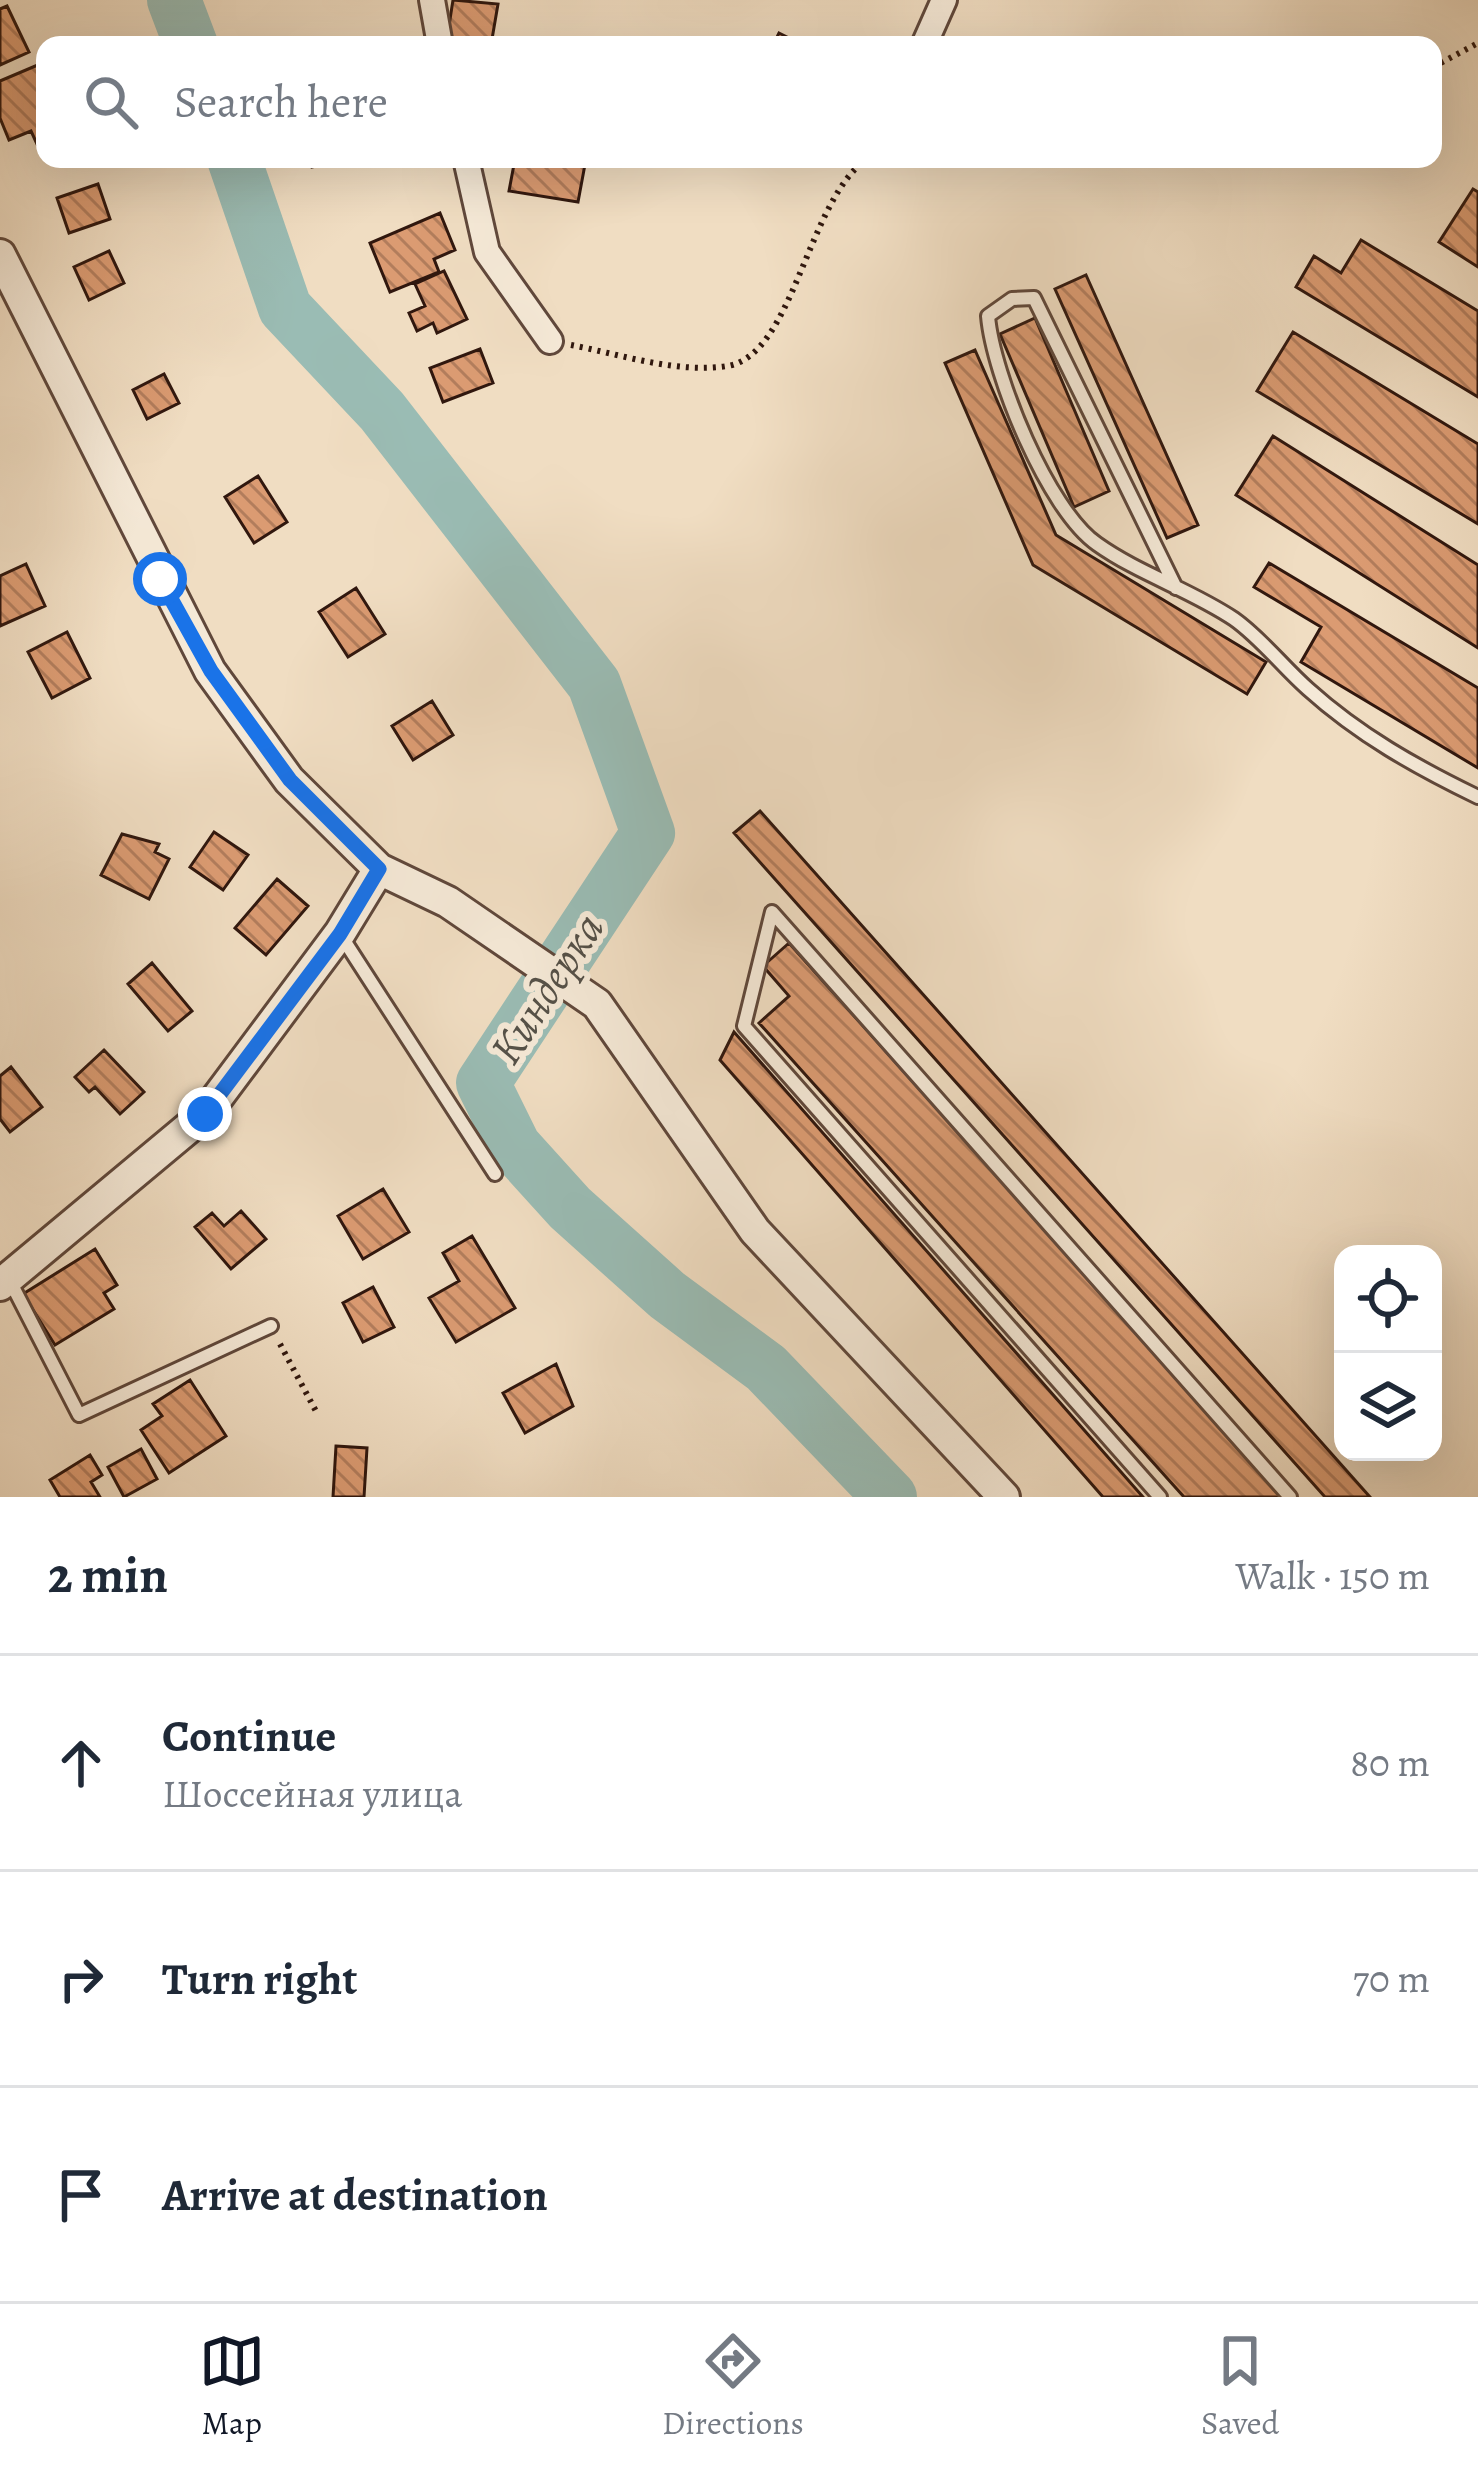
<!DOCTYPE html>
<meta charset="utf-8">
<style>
body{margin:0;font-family:Alegreya,serif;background:#f2f2f3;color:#1f2937}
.controls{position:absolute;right:36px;bottom:36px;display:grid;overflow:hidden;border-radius:24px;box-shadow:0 12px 48px #0002}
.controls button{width:108px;height:108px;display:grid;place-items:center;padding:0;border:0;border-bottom:3px solid #e0e1e3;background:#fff;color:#1f2937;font:60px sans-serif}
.stop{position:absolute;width:36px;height:36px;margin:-27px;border:9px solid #1a73e8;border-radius:50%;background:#fff}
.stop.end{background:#1a73e8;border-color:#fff;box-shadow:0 3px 12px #0008}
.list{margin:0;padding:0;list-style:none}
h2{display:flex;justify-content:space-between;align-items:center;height:156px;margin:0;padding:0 48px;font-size:51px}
h2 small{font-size:39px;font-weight:400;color:#747a83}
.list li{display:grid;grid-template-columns:78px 1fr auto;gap:36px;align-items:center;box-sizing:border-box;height:216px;padding:0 48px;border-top:3px solid #e0e1e3}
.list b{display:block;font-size:45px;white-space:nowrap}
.list p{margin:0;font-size:39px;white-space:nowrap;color:#747a83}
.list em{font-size:39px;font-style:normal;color:#747a83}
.icon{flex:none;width:66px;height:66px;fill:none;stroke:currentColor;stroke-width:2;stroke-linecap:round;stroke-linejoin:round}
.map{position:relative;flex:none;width:1478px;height:1497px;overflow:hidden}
.search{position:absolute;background:#fff;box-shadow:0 12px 48px #0002;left:36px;right:36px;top:36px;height:132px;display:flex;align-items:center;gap:30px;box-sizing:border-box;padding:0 42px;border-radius:24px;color:#747a83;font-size:45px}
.sheet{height:804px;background:#fff}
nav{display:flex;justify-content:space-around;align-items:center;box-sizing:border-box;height:168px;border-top:3px solid #e0e1e3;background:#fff;font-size:33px;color:#747a83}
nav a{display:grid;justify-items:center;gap:6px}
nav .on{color:#111827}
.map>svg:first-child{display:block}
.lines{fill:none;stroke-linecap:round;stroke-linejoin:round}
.river{stroke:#9abcb4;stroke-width:54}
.building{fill:url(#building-back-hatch);stroke:#30170e;stroke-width:3}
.service-casing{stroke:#60483b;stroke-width:18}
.minor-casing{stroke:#60483b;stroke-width:30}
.tertiary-casing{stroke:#60483b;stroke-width:36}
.path{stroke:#30170e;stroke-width:6;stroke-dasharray:3 6;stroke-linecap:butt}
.service{stroke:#f5e9d7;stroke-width:12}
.minor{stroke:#f5e9d7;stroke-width:24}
.tertiary{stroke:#f5e9d7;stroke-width:30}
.route{stroke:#1a73e8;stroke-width:15}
.labels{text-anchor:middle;stroke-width:12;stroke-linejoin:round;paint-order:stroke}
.water-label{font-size:45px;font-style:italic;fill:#555148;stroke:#f5e9d7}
</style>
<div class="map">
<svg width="1478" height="1497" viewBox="0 0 1478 1497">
<defs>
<pattern id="building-back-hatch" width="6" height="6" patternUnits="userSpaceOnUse" patternTransform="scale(3)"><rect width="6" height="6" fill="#db9b72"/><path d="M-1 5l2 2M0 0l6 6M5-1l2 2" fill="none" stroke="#b27d5c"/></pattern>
</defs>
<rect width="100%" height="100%" fill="#f0ddc2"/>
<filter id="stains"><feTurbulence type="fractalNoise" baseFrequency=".00167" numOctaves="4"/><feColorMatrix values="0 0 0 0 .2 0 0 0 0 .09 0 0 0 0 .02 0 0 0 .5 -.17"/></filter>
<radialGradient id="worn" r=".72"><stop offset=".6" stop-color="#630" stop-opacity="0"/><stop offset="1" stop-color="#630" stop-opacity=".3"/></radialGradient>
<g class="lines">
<path class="river" d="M174 0 191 45
M234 159 285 308 382 411 594 684 648 833 483 1083 514 1146 570 1208 667 1295 766 1368 890 1497"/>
</g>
<path class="building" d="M453 0 498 4 491 45H446Z
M7 6 29 52 0 65V9Z
M779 33 803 45H773Z
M40 64 45 141 37 144 31 131 9 140 0 118V81Z
M310 159H348L312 167Z
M515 159H586L578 202 509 191Z
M98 184 110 219 69 233 57 198Z
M1473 189 1478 192V267L1439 242Z
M440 213 455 250 434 259 439 272 390 292 370 243Z
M1361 240 1478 311V397L1296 287 1314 256 1341 273Z
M109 251 124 283 89 300 74 267Z
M444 271 467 319 437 333 433 323 417 331 409 313 425 306 415 284Z
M1086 275 1198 525 1167 538 1055 289Z
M1035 318 1109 491 1074 507 1000 334Z
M1293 332 1478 444V524L1257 391Z
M480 349 493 383 443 402 430 368Z
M975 350 1056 535 1266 662 1247 694 1033 565 945 363Z
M164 374 179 403 147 419 133 390Z
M1273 436 1478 565V648L1236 495Z
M258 476 287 522 254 543 225 497Z
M1269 563 1478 688V768L1301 662 1321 627 1254 587Z
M26 564 45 606 0 626V576Z
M356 588 385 634 348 657 319 612Z
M67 632 90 678 52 698 28 652Z
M432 701 453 735 413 760 392 726Z
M760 811 1370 1497H1325L734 833Z
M214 832 248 855 223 890 190 867Z
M122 834 159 844 155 852 169 859 149 899 101 875Z
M277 879 308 906 266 955 235 928Z
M789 943 1284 1497H1184L759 1023 789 996 763 966Z
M152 963 192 1011 168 1031 128 984Z
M734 1032 1143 1497H1103L720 1060Z
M104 1050 144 1092 120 1114 95 1087 89 1092 75 1077Z
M11 1067 42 1107 10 1132 0 1119V1076Z
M383 1189 409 1232 363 1259 338 1216Z
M241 1211 266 1239 231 1269 195 1227 212 1213 224 1226Z
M472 1236 515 1308 456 1342 429 1298 459 1281 443 1253Z
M95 1249 117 1285 104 1293 114 1309 55 1345 23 1294Z
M373 1287 394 1327 363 1342 343 1303Z
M556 1364 573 1406 525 1433 503 1393Z
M190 1380 226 1436 169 1473 141 1430 162 1416 153 1404Z
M336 1446 367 1448 364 1497H333Z
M141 1449 157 1479 124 1497 108 1467Z
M90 1455 102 1475 91 1482 100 1497H60L50 1480Z"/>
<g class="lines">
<g class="service-casing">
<path id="service" d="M1176 588 1034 298 1012 299 988 316C993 375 1048 510 1097 544 1139 574 1191 590 1234 619 1261 638 1283 667 1308 689 1359 735 1416 767 1478 797
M340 934 495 1174
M9 1279 79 1415 271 1326
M1160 1497 744 1026 772 912 1290 1497"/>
</g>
<g class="minor-casing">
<path id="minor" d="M432 0 440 45
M924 45 944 0
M466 159 487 252 550 341"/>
</g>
<g class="tertiary-casing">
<path id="tertiary" d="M0 255 210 671 289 780 379 869 448 902 597 1004 755 1231 1004 1497
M0 1285 205 1114 340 933 379 869"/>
</g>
<path class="path" d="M1433 67 1478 43
M571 345C619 354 678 374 727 366 794 356 807 200 867 159
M280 1344 318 1415"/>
<use href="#service" class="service"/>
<use href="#minor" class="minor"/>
<use href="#tertiary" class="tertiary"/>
</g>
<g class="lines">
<path class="route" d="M160 579 211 671 290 780 379 869 340 934 205 1114"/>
</g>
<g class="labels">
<g class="water-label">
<text transform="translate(546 988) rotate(-57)" y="16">Киндерка</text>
</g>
</g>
<rect width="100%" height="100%" filter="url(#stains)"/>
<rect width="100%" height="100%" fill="url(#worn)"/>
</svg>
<div class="controls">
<button><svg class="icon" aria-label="locate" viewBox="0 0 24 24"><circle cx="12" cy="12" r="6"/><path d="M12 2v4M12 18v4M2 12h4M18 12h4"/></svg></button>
<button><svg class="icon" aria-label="layers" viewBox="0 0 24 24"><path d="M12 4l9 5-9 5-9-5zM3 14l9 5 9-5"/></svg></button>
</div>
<div class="stop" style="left:160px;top:579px"></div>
<div class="stop end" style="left:205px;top:1114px"></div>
<div class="search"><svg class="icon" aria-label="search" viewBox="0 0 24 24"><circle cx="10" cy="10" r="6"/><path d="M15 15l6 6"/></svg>Search here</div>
</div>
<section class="sheet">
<h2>2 min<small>Walk · 150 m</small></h2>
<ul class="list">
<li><svg class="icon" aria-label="ahead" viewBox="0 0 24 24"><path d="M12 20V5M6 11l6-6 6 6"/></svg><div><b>Continue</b><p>Шоссейная улица</p></div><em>80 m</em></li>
<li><svg class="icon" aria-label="right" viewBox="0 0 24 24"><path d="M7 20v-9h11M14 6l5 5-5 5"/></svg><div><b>Turn right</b></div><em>70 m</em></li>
<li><svg class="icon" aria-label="arrive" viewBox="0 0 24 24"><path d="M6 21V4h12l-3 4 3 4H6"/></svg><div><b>Arrive at destination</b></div></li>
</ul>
</section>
<nav>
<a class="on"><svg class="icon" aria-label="map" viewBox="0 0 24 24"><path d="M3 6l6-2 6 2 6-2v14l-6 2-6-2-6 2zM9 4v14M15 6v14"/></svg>Map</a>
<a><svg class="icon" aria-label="directions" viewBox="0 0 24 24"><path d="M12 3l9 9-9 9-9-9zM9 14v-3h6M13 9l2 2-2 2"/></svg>Directions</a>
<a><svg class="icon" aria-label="saved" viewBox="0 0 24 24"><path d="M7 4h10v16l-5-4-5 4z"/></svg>Saved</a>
</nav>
